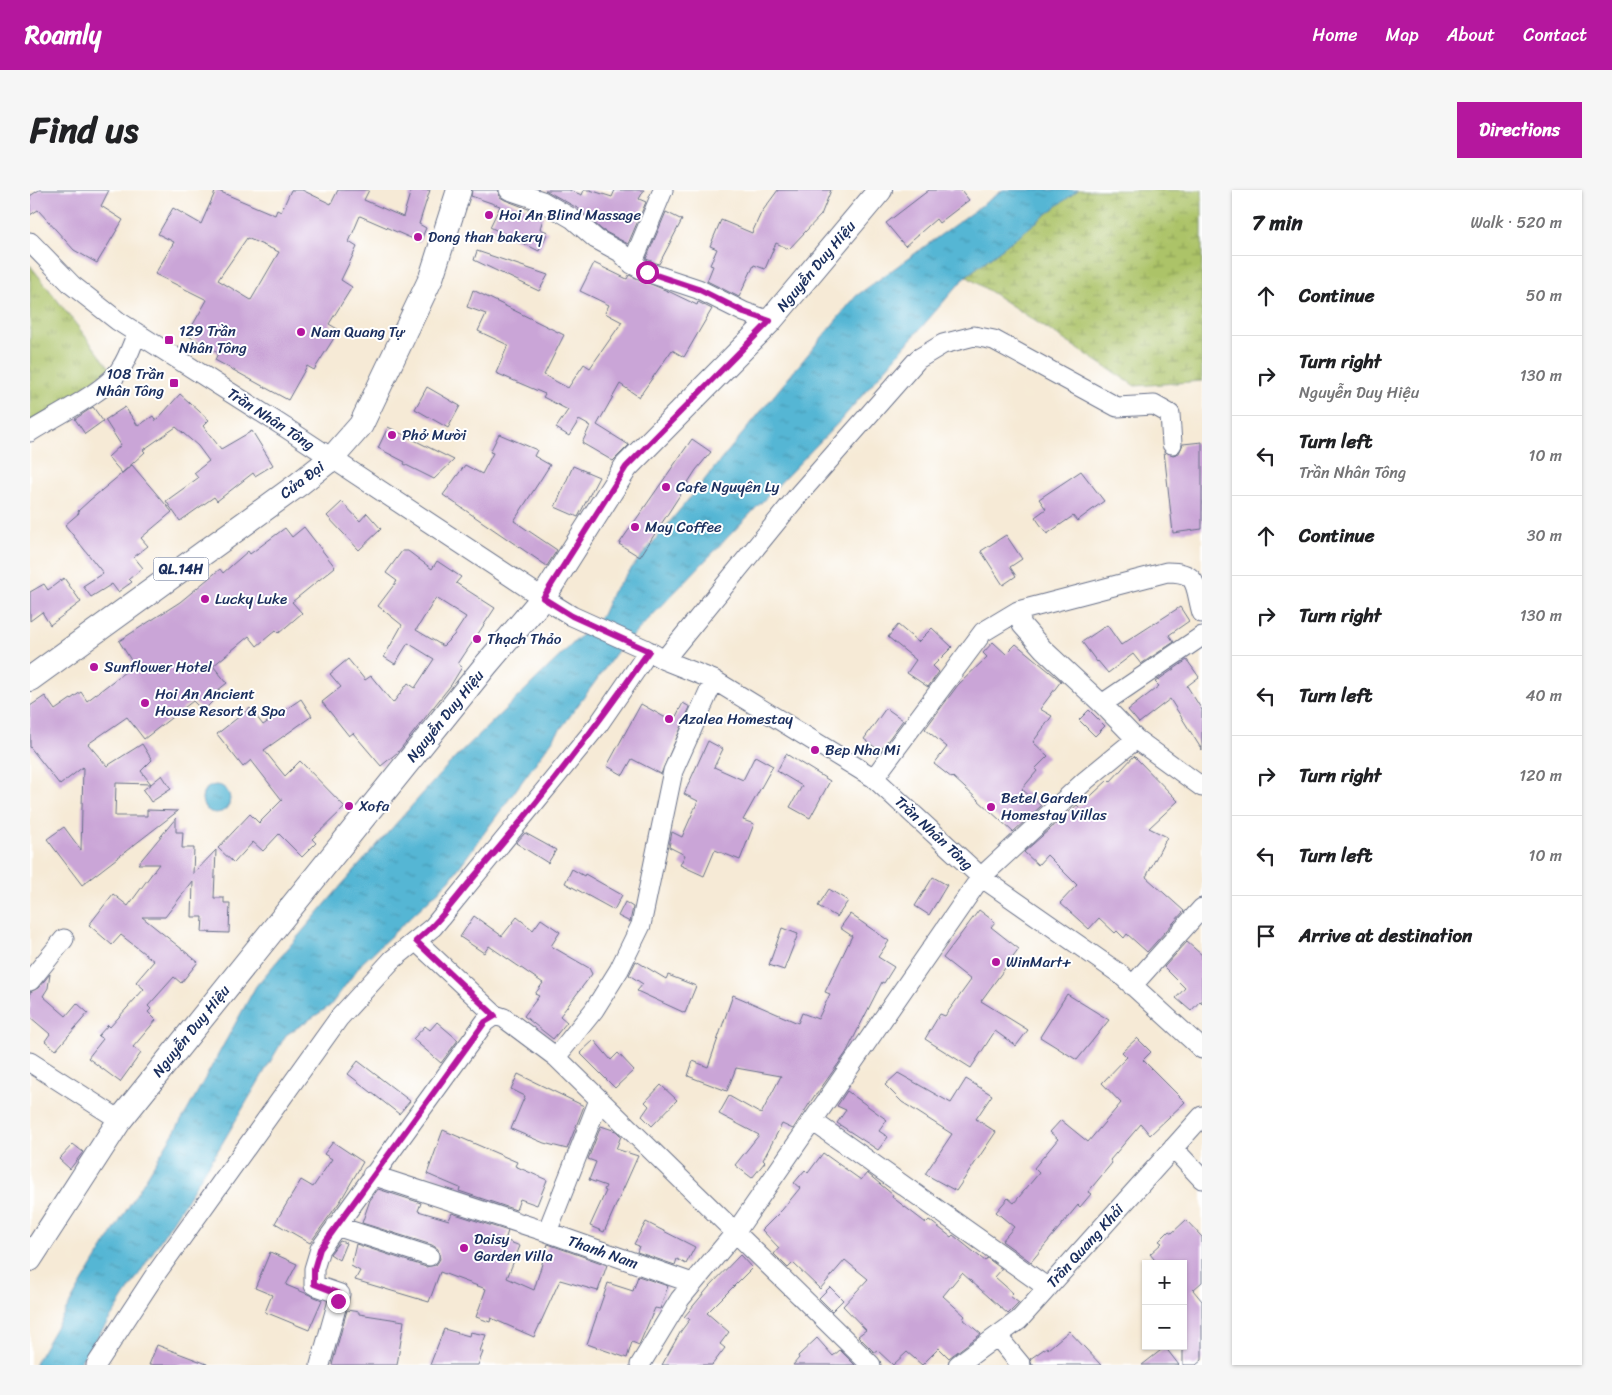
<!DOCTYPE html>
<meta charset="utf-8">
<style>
body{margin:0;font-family:Sriracha,sans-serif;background:#f6f6f6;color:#202124}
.controls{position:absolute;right:15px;bottom:15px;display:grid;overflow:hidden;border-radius:0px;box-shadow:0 1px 4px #0004}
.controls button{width:45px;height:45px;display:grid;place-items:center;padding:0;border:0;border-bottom:1px solid #e0e0e0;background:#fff;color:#202124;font:25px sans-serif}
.stop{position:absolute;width:15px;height:15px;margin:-11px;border:4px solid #b5179e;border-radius:50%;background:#fff}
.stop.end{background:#b5179e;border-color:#fff;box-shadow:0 1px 5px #0008}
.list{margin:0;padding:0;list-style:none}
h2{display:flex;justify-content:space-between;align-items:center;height:65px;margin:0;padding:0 20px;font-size:21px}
h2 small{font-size:16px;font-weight:400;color:#757577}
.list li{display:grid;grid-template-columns:32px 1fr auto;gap:15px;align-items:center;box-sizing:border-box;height:80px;padding:0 20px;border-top:1px solid #e0e0e0}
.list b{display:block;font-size:19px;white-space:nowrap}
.list p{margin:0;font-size:16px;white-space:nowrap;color:#757577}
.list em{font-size:16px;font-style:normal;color:#757577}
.icon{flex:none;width:28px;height:28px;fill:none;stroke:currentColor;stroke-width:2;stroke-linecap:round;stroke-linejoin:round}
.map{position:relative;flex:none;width:1172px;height:1175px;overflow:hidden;border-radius:0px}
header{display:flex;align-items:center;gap:30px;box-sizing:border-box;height:70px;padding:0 25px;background:#b5179e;color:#fff}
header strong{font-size:24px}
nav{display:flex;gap:28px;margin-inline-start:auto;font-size:18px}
.intro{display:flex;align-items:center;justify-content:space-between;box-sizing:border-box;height:120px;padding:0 30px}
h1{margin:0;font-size:35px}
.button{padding:12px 22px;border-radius:0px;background:#b5179e;color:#fff;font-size:18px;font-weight:700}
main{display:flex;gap:30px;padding:0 30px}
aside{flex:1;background:#fff;border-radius:0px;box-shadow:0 1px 4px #0004}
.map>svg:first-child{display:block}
.wetland{fill:url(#wetland-marsh);stroke:#647962}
.park{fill:url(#park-tufts);stroke:#647962}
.water{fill:url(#water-ripples);stroke:#387299}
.building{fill:#caa5d7;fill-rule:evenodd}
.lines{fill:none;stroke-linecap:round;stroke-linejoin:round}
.minor-casing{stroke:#687088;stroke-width:21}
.major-casing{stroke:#687088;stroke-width:26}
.minor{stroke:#fff;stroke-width:19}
.major{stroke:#fff;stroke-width:24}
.route{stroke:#b5179e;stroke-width:6}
.poi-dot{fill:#b5179e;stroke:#fff;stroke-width:2}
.labels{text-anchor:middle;stroke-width:4;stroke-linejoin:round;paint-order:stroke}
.shield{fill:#fff;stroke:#5f6d8e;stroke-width:1}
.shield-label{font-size:14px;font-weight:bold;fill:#1b2f5e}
.poi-label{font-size:15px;fill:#1b2f5e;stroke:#fff;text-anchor:start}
.street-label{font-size:15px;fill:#1b2f5e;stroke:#fff}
</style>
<header>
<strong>Roamly</strong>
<nav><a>Home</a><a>Map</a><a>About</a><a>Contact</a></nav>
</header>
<div class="intro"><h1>Find us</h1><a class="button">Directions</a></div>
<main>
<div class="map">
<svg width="1172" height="1175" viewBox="0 0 1172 1175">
<defs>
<pattern id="wetland-marsh" width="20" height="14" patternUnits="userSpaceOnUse" patternTransform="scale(1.25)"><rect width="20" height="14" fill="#acc367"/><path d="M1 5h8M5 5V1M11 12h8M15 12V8" fill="none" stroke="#8b9f58"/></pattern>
<pattern id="park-tufts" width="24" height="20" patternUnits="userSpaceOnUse" patternTransform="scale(1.25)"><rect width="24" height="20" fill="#acc367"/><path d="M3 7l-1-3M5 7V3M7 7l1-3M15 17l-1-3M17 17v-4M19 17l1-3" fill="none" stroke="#8b9f58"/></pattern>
<pattern id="water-ripples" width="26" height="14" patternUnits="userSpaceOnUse" patternTransform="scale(1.25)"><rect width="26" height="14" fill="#55b6d4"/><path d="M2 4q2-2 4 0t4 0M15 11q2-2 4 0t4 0" fill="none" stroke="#4694af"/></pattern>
</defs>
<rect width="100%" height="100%" fill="#fff"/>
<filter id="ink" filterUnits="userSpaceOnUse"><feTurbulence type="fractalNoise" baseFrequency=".02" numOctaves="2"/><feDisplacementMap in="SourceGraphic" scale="10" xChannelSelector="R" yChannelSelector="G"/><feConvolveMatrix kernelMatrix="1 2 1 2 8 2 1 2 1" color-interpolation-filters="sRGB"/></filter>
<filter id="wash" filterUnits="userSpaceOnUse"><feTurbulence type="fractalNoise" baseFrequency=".0096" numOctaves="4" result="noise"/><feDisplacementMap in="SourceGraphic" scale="20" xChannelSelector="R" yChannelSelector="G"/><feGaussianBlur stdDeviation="1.12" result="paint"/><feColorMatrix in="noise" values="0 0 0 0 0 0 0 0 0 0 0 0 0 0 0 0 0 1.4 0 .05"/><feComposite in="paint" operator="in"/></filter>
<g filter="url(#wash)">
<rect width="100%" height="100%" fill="#f6ead6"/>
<path class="wetland" d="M1048 0H1172V191L1105 196 936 86Z"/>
<path class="park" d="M0 75 80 178 0 235Z"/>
<path class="water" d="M973 0H1048L936 86 809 232 587 462 419 691 332 773 300 816 256 845 190 957 86 1120 48 1175H4L53 1091 157 921 226 796 315 691 419 574 572 425 582 402 826 106Z
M172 609a14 14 0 1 1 28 0a14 14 0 1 1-28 0Z"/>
<g id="blocks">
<path class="building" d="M9 0H79L71 16 93 30 67 73 44 60 8 20 0 25V6Z
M186 0 245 25 247 20 251 22 261 0H272L301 14 308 0H339L334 10 373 27 381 0H400L389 34 396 38 390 52 330 26 319 52 327 57 311 90 322 97 299 134 309 140 284 180 277 176 258 210 185 170 188 163 157 145 177 110 125 84 144 52 128 44 143 18 171 34ZM217 48 249 62 221 110 188 90Z
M442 0H468L470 7 475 10 514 25 510 39 518 42 509 61 460 37 470 16 441 6Z
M515 0H539L552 5 554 0H560L582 7 585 0H614L609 9 616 12 598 54 572 40 549 19Z
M748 0H801L791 25 759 59 746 53 735 79 724 75 709 107 677 91 683 76 680 75 687 59 680 56 691 30 722 43 731 23Z
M899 0H931L939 10 909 33 906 29 875 56 856 33Z
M636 22 652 30 629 74 616 69Z
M447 61 518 85 509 101 444 70Z
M564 73 597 89 599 85 640 102 667 115 668 112 682 119 654 167 642 160 609 207 590 194 567 235 599 255 583 271 552 253 560 236 549 230 539 246 526 238 538 220 513 207 515 204 466 183 478 155 448 141 456 124 437 117 443 100 534 145 514 185 538 198 554 174 560 178 592 132 575 123 579 115 550 101Z
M397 197 430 216 418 238 385 219Z
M150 204 179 230 173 236 191 259 222 241 243 275 225 286 223 283 187 311 184 307 150 331 136 311 168 288 164 283 179 271 168 256 146 237 113 260 115 262 92 283 78 267 91 255 75 230 95 217 108 236 123 226 126 231Z
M63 217 73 231 55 244 45 229Z
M358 237 424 270 404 289 374 274 375 272 348 258Z
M469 244 507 260 504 266 520 275 484 331 527 360 517 376 413 305 435 275 452 284 463 263 460 262Z
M662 249 681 262 666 280 610 367 589 354Z
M1172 252V339L1143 343 1134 261 1143 265 1149 263 1153 254Z
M102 275 142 322 111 348 118 356 104 367 113 378 99 389 102 392 88 402 82 394 61 407 53 396 73 383 35 335 49 323 48 321 60 310Z
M543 276 569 287 548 327 525 317Z
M1051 281 1074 311 1047 331 1043 326 1017 344 1005 327 1016 319 1009 309Z
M312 312 330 331 337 323 351 339 329 360 297 326Z
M274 337 305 377 262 412 272 423 249 443 246 440 227 456 219 446 183 476 197 493 182 505 186 508 173 521 163 511 114 549 97 527 58 554 77 576 112 554 122 570 111 581 121 594 132 585 141 599 121 612 113 600 121 594 86 593 85 626H117V620L148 621 52 695 17 649 34 637 51 660 53 577 30 595 0 557V516L15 506 25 520 51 502 57 511 104 475 89 451 150 412 190 379 193 383 218 361 220 364 255 338 262 347Z
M976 345 992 369 980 377 986 386 973 395 951 361Z
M372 361H378L402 379 407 371 431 387 426 393 465 418 428 474 432 477 421 495 368 562 351 576 323 543 319 546 292 512 311 497 300 484 318 469 335 490 341 486 363 513 378 493 385 498 404 469 378 453 365 474 354 467 372 435 348 416 367 391 356 383ZM406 408 436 427 424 445 413 456 386 440Z
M34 388 51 412 20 435 12 422 0 431V402L14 394 18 400Z
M1150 417 1159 431 1139 445 1144 452 1111 474 1103 464 1078 483 1068 471 1067 472 1052 452 1077 435 1091 455Z
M868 435 888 452 902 438 922 457 903 476 909 482 898 497 877 483 886 470 858 447Z
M963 452 976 464 986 454 1031 491 1010 519 1022 526 1003 552 1018 566 1005 579 1007 581 992 599 1011 616 983 642 923 587 922 588 904 574 917 557 895 539 928 495 957 467 953 463Z
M1157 470 1169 487 1157 496 1172 520V560L1140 509 1109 533 1098 520 1129 496 1125 492Z
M271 509 282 526 234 560 255 586 270 571 315 617 282 649 286 653 272 667 249 644 233 661 223 652 204 673 188 658 220 624 229 633 252 610 221 570 213 577 187 544 220 518 233 535Z
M653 513 660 517 631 584 602 569 593 585 577 576 611 514 643 532Z
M856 518 873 530 850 561 834 549Z
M1059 520 1075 536 1065 546 1049 530Z
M678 551 693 559 684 577 713 590 725 566 743 576 713 630 724 634 710 670 685 660 674 686 650 675 655 665 639 657 642 642 652 647 668 611 654 604Z
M756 564 800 591 780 628 760 617 772 596 747 581Z
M1104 566 1148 611 1119 638 1137 647 1116 687 1154 721 1117 762 1097 744 1094 748 1087 741 1085 743 1069 728 1059 739 1030 713 1047 695 1017 665 1008 675 994 662 1047 615 1049 617 1078 590 1080 592Z
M146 628V642H153L152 658H164L163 684 186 660 184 708H194V713H200L199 743 172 742 173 727H162L163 691 135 727H112L168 772 151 793 144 787 118 816 121 819 118 822 126 830 103 857 111 863 90 892 58 868 73 849 68 846 78 835 80 837 114 799 106 792 124 771 91 745 82 755 59 735 83 704 98 716 129 674H108Z
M495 643 526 660 518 673 486 653Z
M542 679 554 686 555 684 592 705 584 720 535 693Z
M903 687 917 695 899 725 885 716Z
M799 699 818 711 807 727 788 716Z
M595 712 603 717 600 732 588 726Z
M949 720 965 732 961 737 989 759 951 811 998 840 986 856 965 841 941 878 895 849 910 824 915 826 941 790 913 768Z
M820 724 859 751 848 767 864 777 854 793 852 792 816 863 786 905H785L763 939 752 934 733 970 735 972 722 988 705 975 729 945 689 924 699 906 731 924 751 886 706 878 697 901 658 886 663 871 678 877 703 805 768 833 772 823 788 829 800 804 795 802 822 746 810 738Z
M444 726 472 746 487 727 503 740 511 729 530 742 521 756 559 778 562 784 530 826 537 832 523 849 494 826 509 806 505 804 513 793 459 756 454 763 430 747Z
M752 738 768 744 754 780 739 775Z
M1157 752 1172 765V813L1170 811 1161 821 1146 808 1155 798 1134 777Z
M606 771 636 789 638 785 666 796 655 823 607 801 613 794 599 785Z
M20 784 18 798 13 806 36 826 47 813 58 823 26 860 15 851 20 844 0 827V802L8 798Z
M1037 804 1079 830 1047 870 1010 847Z
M407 832 428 850 411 873 383 849 395 836 400 840Z
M1107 848 1121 862 1113 870 1155 912 1120 945 1111 934 1080 970 1082 973 1058 1002 1061 1004 1050 1017 1048 1015 1001 1072 972 1051 984 1037 966 1022 978 1008 984 1013 1009 983 1004 978 1028 949 1020 942 1031 930 1058 952 1091 913 1072 893 1097 867 1092 862Z
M564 850 581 870 588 863 604 880 585 898 550 863Z
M328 871 380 911 369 924 318 884Z
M868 883 921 913 936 889 962 905 946 929 966 942 926 1001 895 984 922 944 872 912 855 895Z
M488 884 554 916 537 959 514 953 481 939 495 906 481 899Z
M631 895 647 910 622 936 612 926 619 916 615 912Z
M817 901 857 930 849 941 858 947 848 960 807 933 816 920 807 916Z
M571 936 586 941 591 946 586 959 608 966 574 1042 560 1036 576 1001 574 1000 576 996 559 990 566 972 558 969Z
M413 940 487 972 485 976 517 990 507 1015 490 1009 486 1020 429 1001 430 998 397 984Z
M303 952 333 972 311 1010 280 1053 245 1033 271 990 283 997 302 969 294 964Z
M43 954 53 962 40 979 29 969Z
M793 963 831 990 837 983 863 1005 862 1007 896 1033 899 1030 921 1047 923 1045 955 1071 957 1068 972 1079 965 1087 983 1103 980 1106 989 1113 978 1124 932 1083 913 1106 935 1126 933 1129 951 1144 919 1168 909 1158 892 1175 877 1162 863 1175 847 1160 844 1162 828 1146 836 1140 813 1116 838 1089 815 1070 790 1099 763 1073 758 1078 744 1064 749 1058 732 1040 752 1020 770 998 764 993 775 980 778 983Z
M348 999 391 1013 388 1021 419 1030 422 1023 478 1041 475 1050 490 1056 477 1088 504 1100 518 1054 577 1075 568 1101 530 1090 504 1147 461 1128 460 1132 446 1127 456 1099 410 1082 399 1112 325 1090 330 1081 321 1076 326 1054 396 1077 406 1075 410 1069 408 1059 402 1055 332 1033 340 1010Z
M1156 1030 1172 1047V1092L1163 1100 1172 1111V1170L1166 1175H1153V1074H1128L1120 1064 1132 1053 1129 1051 1139 1041 1142 1043Z
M616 1032 665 1057 656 1074 647 1069 645 1075 607 1062 609 1056 604 1054Z
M310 1051 316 1053 309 1070 300 1064Z
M240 1062 267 1074 256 1095 292 1110 279 1140 235 1122 242 1105 225 1098Z
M710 1065 722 1078 677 1123 699 1142 690 1154 695 1158 682 1175H632L651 1141 660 1129 654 1127 679 1097Z
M608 1086 638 1096 630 1119 625 1118 609 1155 602 1152 597 1168 557 1154 578 1093 603 1101Z
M800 1097 813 1110 802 1121 789 1108Z
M317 1120 329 1122V1124L374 1131 367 1175H302Z
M414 1139 439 1146 440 1142 456 1145 450 1161 453 1162 448 1175H400Z
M1039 1141 1071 1175H1002L1000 1169 1017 1157 1018 1159Z
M787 1148 803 1166 810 1160 825 1175H763L769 1168 768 1166Z
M127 1155 177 1174V1175H119Z
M1135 1157 1149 1175H1112Z"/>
</g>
</g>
<g filter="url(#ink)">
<use href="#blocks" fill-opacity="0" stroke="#687088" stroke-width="1"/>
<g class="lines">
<g class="minor-casing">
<path id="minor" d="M479 0 512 11 543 29 566 49 590 62 602 74 617 82 668 99 714 122 740 131
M0 52 42 95 88 131 256 238 513 408 542 426 615 459 634 470 684 490 844 588 951 687 1090 784 1172 859
M602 74 633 0
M0 242C23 227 78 201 91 178 98 168 102 155 107 143
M988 421 992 435 1013 459 1072 514 1106 549 1172 597
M634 470 770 303 888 169 913 154 944 146 964 150 1087 217 1124 215 1140 224 1142 254
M1072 514 1172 446
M844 588 953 442 988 421 1137 382C1170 382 1164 396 1172 423
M386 751 465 825 474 828 526 867 841 1175
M0 791 34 749
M1102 796 1172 718
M526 867 564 820 589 780 611 735 643 581 684 490
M0 872 90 930
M784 932 1018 1098
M1143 958 1172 989
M342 985 517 1042 662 1093
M306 1036 399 1066
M517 1042 569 910
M967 1146 991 1175
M66 1175 125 1085 309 828 362 770 403 737 568 535 619 461
M290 1175 310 1104 284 1095V1079L290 1059 455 832 465 825
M610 1175 650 1109 705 1043 951 687 1056 590 1106 549
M928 1175 989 1130 1172 926"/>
</g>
<g class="major-casing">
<path id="major" d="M0 489 269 294 302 268 331 235 401 88 429 0
M0 1069 90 930 456 475 513 408 596 277 740 131 850 0"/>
</g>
<use href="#minor" class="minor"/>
<use href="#major" class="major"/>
</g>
</g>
<g class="lines" filter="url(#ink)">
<path class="route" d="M308 1111 310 1104 284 1094V1079L290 1059 455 832 465 826 386 751C411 731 428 705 449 681 510 611 566 537 619 461L542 426 513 408 596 277 740 131 714 122 668 99 617 82"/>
</g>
<g class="poi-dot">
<circle cx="459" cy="25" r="5"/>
<circle cx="388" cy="47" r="5"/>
<circle cx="271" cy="142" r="5"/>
<rect x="134" y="145" width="10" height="10" rx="2.5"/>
<rect x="139" y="188" width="10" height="10" rx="2.5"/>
<circle cx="362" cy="245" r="5"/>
<circle cx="636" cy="297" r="5"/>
<circle cx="605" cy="337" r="5"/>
<circle cx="175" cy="409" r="5"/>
<circle cx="447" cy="449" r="5"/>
<circle cx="64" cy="477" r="5"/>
<circle cx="115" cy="513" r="5"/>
<circle cx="639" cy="529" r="5"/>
<circle cx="785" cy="560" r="5"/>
<circle cx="319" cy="616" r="5"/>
<circle cx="961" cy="617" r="5"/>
<circle cx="966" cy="772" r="5"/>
<circle cx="434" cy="1058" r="5"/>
</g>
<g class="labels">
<rect class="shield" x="123.5" y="367.5" width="55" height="23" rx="4"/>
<g class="shield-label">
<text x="151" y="384">QL.14H</text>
</g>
<g class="poi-label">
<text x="469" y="30">Hoi An Blind Massage</text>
<text x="398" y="52">Dong than bakery</text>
<text x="149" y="146">129 Trần<tspan x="149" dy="17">Nhân Tông</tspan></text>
<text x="281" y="147">Nam Quang Tự</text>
<text x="134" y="189" text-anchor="end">108 Trần<tspan x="134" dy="17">Nhân Tông</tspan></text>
<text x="372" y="250">Phở Mười</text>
<text x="646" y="302">Cafe Nguyên Ly</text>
<text x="615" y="342">May Coffee</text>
<text x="185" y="414">Lucky Luke</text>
<text x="457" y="454">Thạch Thảo</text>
<text x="74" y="482">Sunflower Hotel</text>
<text x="125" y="509">Hoi An Ancient<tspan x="125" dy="17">House Resort &amp; Spa</tspan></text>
<text x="649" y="534">Azalea Homestay</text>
<text x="795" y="565">Bep Nha Mi</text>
<text x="971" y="613">Betel Garden<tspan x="971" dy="17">Homestay Villas</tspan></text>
<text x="329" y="621">Xofa</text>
<text x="976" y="777">WinMart+</text>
<text x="444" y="1054">Daisy<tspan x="444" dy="17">Garden Villa</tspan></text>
</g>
<g class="street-label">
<text transform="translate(786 76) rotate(-50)" y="5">Nguyễn Duy Hiệu</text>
<text transform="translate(241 229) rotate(33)" y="5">Trần Nhân Tông</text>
<text transform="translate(272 290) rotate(-37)" y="5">Cửa Đại</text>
<text transform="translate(415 526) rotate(-51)" y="5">Nguyễn Duy Hiệu</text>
<text transform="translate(904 643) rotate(43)" y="5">Trần Nhân Tông</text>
<text transform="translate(161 841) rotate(-51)" y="5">Nguyễn Duy Hiệu</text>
<text transform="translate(1055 1056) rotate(-48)" y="5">Trần Quang Khải</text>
<text transform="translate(573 1062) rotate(19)" y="5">Thanh Nam</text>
</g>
</g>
</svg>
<div class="controls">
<button>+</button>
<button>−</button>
</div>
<div class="stop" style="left:617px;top:82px"></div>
<div class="stop end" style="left:308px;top:1111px"></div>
</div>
<aside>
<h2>7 min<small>Walk · 520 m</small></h2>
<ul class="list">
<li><svg class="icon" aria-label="ahead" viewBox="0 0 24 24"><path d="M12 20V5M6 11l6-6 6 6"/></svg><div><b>Continue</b></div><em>50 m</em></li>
<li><svg class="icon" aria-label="right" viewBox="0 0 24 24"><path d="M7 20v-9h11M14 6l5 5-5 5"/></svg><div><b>Turn right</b><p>Nguyễn Duy Hiệu</p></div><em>130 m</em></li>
<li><svg class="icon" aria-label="left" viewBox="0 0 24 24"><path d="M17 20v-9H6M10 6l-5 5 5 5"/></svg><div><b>Turn left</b><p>Trần Nhân Tông</p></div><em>10 m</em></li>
<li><svg class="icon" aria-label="ahead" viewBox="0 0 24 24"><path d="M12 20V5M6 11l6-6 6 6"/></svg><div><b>Continue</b></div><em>30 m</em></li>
<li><svg class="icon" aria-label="right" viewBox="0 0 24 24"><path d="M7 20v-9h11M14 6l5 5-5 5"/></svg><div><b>Turn right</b></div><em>130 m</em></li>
<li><svg class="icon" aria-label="left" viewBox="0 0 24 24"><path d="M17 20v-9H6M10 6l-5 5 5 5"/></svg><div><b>Turn left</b></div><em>40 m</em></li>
<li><svg class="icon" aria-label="right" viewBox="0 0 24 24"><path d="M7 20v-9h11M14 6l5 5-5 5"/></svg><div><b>Turn right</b></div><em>120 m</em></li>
<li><svg class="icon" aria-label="left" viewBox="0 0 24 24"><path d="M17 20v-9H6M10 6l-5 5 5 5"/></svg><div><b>Turn left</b></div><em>10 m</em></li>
<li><svg class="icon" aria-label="arrive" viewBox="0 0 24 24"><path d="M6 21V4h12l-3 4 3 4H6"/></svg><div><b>Arrive at destination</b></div></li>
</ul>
</aside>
</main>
